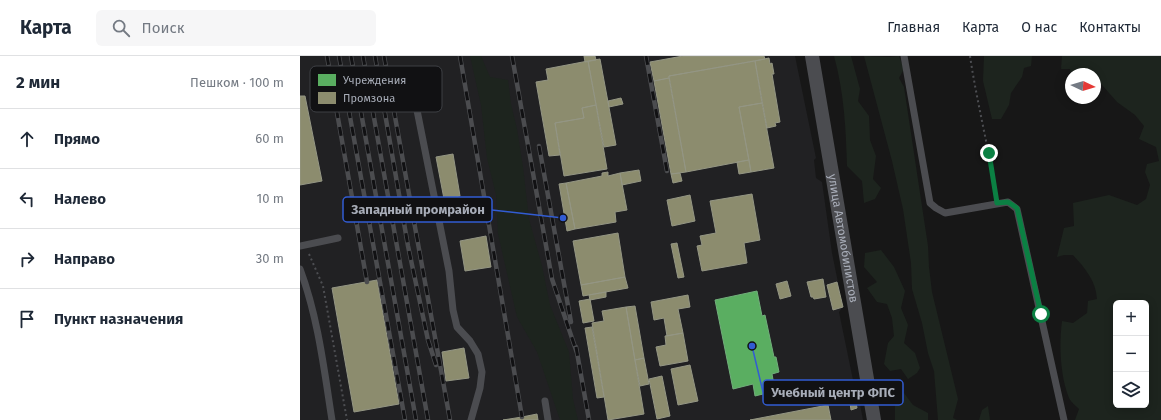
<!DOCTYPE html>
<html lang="ru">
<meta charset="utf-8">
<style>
body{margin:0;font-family:"Fira Sans",sans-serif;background:#f6f6f7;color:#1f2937}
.controls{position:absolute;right:12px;bottom:12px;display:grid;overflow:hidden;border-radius:6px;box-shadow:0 2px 10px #0003}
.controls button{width:36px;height:36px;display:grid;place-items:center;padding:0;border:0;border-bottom:1px solid #e0e1e3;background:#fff;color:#1f2937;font:20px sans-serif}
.compass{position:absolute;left:765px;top:12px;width:36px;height:36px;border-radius:50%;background:#fff;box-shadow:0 2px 10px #0003;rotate:94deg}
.stop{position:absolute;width:12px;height:12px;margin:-9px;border:3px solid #0b8043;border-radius:50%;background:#fff}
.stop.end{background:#0b8043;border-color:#fff;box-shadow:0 1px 4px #0008}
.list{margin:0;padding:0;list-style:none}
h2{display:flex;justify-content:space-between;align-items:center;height:52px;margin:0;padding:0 16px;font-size:17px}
h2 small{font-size:13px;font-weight:400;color:#747a83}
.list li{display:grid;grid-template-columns:26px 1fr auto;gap:12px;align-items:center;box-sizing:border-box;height:60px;padding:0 16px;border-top:1px solid #e0e1e3}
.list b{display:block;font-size:15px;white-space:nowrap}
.list em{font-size:13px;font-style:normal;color:#747a83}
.icon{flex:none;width:22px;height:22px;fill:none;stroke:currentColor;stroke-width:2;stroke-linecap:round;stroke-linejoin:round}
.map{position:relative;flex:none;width:861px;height:364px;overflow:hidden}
header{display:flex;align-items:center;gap:24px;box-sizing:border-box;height:56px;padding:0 20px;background:#fff;border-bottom:1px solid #e0e1e3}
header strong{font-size:19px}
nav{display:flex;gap:22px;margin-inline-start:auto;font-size:14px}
.search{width:280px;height:36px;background:#f6f6f7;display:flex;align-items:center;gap:10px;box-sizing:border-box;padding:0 14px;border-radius:6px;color:#747a83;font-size:15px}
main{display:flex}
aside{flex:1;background:#fff}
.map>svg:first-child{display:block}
.built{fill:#212123}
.green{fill:#1d241e;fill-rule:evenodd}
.public{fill:#5aae61;stroke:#71ae7b}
.industry{fill:#8c8c6e;stroke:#949684}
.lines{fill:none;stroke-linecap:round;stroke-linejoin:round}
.path{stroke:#4d4e52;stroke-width:2;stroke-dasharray:2 3;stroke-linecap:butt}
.lane{stroke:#4b4c50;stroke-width:7}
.street{stroke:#4b4c50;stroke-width:14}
.rail-casing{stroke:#4b4c4f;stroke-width:4.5}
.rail{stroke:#111113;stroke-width:3;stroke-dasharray:9;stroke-linecap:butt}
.route{stroke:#0b8043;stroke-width:5}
.labels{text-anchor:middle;stroke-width:4;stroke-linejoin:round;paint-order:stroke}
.street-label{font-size:12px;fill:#a8adb8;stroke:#111113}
.key{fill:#111113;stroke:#3e4045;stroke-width:1}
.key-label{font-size:11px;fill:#a8adb8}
.leader{fill:none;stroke:#325cd3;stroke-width:1.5}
.callout-dot{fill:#325cd3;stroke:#111113;stroke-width:1.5}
.callout{fill:#111113;stroke:#325cd3;stroke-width:1.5}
.callout-label{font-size:13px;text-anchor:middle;font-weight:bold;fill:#a8adb8}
</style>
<header>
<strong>Карта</strong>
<div class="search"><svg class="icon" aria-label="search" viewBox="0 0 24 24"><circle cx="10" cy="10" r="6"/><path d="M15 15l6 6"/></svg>Поиск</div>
<nav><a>Главная</a><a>Карта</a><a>О нас</a><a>Контакты</a></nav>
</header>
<main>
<aside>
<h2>2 мин<small>Пешком · 100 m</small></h2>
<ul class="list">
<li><svg class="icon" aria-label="ahead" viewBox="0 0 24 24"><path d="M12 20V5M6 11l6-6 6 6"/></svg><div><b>Прямо</b></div><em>60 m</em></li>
<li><svg class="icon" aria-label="left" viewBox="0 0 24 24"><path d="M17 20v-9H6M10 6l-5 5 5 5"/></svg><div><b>Налево</b></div><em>10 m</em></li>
<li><svg class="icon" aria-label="right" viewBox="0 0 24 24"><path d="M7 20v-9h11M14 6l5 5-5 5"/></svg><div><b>Направо</b></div><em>30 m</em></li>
<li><svg class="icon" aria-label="arrive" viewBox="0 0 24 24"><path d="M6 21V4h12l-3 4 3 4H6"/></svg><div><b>Пункт назначения</b></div></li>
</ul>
</aside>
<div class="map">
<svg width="861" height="364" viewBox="0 0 861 364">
<rect width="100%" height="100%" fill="#171717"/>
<path class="built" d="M0 0H495L516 102 514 104 516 122 522 126 532 197 543 251 539 256 553 324 550 331 553 344 560 348 563 364H0Z"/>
<path class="green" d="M170 0H181L190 21 208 24 211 48 217 73 223 111 229 163 242 210 250 249 269 296 273 343 278 364H260L237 296 217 261 198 178 196 139 187 102 181 49Z
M534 0H551L560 33 558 45 569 60 570 84 576 100 573 123 581 132 575 143 564 147 562 125 547 110C546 73 544 36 534 0Z
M564 0 589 1 599 0 604 13 599 22 604 31 628 190 629 211 632 236 658 343 653 362 657 364H638L634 315 628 297 622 267 612 233 611 207 603 153 592 105Z
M684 0H732L731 10 724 12 722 21 711 37 709 49 701 63H692L683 25Z
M762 0H861V364H775L779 353C776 350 771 346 769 342 760 319 759 289 762 265L773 267 787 257 788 245 797 243C796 225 785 212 773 199H764L757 201 764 172 774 170 773 147 809 139 837 149 846 143 850 129 845 116 847 108 859 105 856 91 839 83 844 70 835 59 817 46 795 21V18H793L790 15 782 13 779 18H771L770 13H761ZM816 247H846V349H816Z
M581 194 594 211 605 235 601 252 608 269 604 287 615 297 620 312 617 317 608 323 601 313 590 315 584 308 588 287 594 280 592 262 587 248 577 246 567 232 577 226 564 211 565 197Z
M604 337 613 349 628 357V364H595V347Z
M688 350 690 364H679L682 354Z"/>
<path class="public" d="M457 235 462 260 465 259 474 301H476L479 316 472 318 475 335 455 340 453 328 433 333 415 244Z"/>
<path class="industry" d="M284 0H295L296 4 285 6Z
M383 0H464L465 3 369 20V22L354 25 350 6Z
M469 2 470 8 472 7 474 18H472L480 66 475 67 476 70 467 72 455 5Z
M300 3 316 89 304 91 288 5Z
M288 5 296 49 282 52 284 62 255 67 260 99 249 100 236 26 248 24 246 13Z
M455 5 462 47 439 51 449 104 386 116 369 20Z
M369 22 386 116 371 118 354 25Z
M0 40H5L22 125 0 129Z
M321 42 323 48 309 51 308 45Z
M462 47 474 112 451 116 439 51Z
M296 49 307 113 264 120 255 67 284 62 282 52Z
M153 98 160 140 144 143 136 101Z
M449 104 451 116 439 118 437 106Z
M339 114 341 125 322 129 320 117Z
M308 116V120L320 117 327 154 315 156 316 166 275 173 266 127 302 120V117Z
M380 117 382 125 373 127 371 118Z
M266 127 275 173 267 175 259 128Z
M452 138 460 184 444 187 447 207 402 215 397 190 402 189 400 180 416 177 410 145Z
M390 139 395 165 372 170 367 144Z
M318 177 325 221 281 229 273 185Z
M186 180 191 211 165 215 160 185Z
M377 187 384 221 378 222 371 188Z
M325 221 328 232 283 240 281 229Z
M523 223 526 241 514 243 513 241H511L507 226Z
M77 224 99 348 54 356 32 232Z
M487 225 491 240 480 243 476 228Z
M537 226 543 251 533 254 527 229Z
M306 236V241L290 244 289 239Z
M388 239 390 251 378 253 383 277 367 280 364 262 354 264 351 246Z
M290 243 294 265 283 267 279 245Z
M335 250 344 302 335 304 326 251Z
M326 251 344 358 308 364 292 267 304 265 302 255Z
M292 271 304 341 297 342 285 272Z
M383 277 388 305 360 310 356 291 366 289 365 280Z
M164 292 169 322 146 325 142 296Z
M344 302 349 328 340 330 335 304Z
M390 309 398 345 378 349 371 313Z
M362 320 370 360 357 363 349 323Z
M556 346 557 352 551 354 550 347Z
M528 349 531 364H450Z
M237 358 238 364H203L222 361Z"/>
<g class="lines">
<path class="path" d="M670 0C677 47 689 93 696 140
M9 198 23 230 47 364"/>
<path class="lane" d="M604 0 630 147 636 152 645 157 708 146 717 153 764 364
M112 29 149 215 153 254 157 271 170 285 178 298 182 316 180 332 171 364
M0 190 38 182
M0 213C18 261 24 313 32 364
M245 345 248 364"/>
<path class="street" id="s1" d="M512 0 574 364"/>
<g class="rail-casing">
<path id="rail" d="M27 0 67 226
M39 0 105 364
M51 0 116 364
M63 0 128 364
M75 0 108 190 128 284 136 309
M84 0 150 364
M160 0 222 361
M212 0 252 223 277 297
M346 0 367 115
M239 90 271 266
M276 291 289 364"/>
</g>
<use href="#rail" class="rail"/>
</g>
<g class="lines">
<path class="route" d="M689 97 697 147 708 146 717 152 741 258"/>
</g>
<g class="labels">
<g class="street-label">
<text dy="4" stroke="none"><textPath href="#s1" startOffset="185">улица Автомобилистов</textPath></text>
</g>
</g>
<rect x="10" y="10" width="132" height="46" rx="6" class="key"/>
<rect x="18" y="18" width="18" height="12" fill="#5aae61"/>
<rect x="18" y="36" width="18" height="12" fill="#8c8c6e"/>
<g class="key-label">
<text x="43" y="28">Учреждения</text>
<text x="43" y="46">Промзона</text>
</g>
<path class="leader" d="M263 162L192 154M452 290L463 336"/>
<g class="callout-dot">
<circle cx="263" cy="162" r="4"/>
<circle cx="452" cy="290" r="4"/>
</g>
<g class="callout">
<rect x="43" y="141" width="149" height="25" rx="4"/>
<rect x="463" y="324" width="140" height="25" rx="4"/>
</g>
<g class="callout-label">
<text x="118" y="158">Западный промрайон</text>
<text x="533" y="341">Учебный центр ФПС</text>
</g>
</svg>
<div class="controls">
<button>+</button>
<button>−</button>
<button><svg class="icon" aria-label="layers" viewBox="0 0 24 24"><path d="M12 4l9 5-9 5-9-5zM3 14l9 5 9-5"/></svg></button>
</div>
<svg class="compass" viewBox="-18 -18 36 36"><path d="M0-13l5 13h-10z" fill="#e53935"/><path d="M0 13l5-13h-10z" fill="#747a83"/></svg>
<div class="stop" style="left:741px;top:258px"></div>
<div class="stop end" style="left:689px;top:97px"></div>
</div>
</main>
